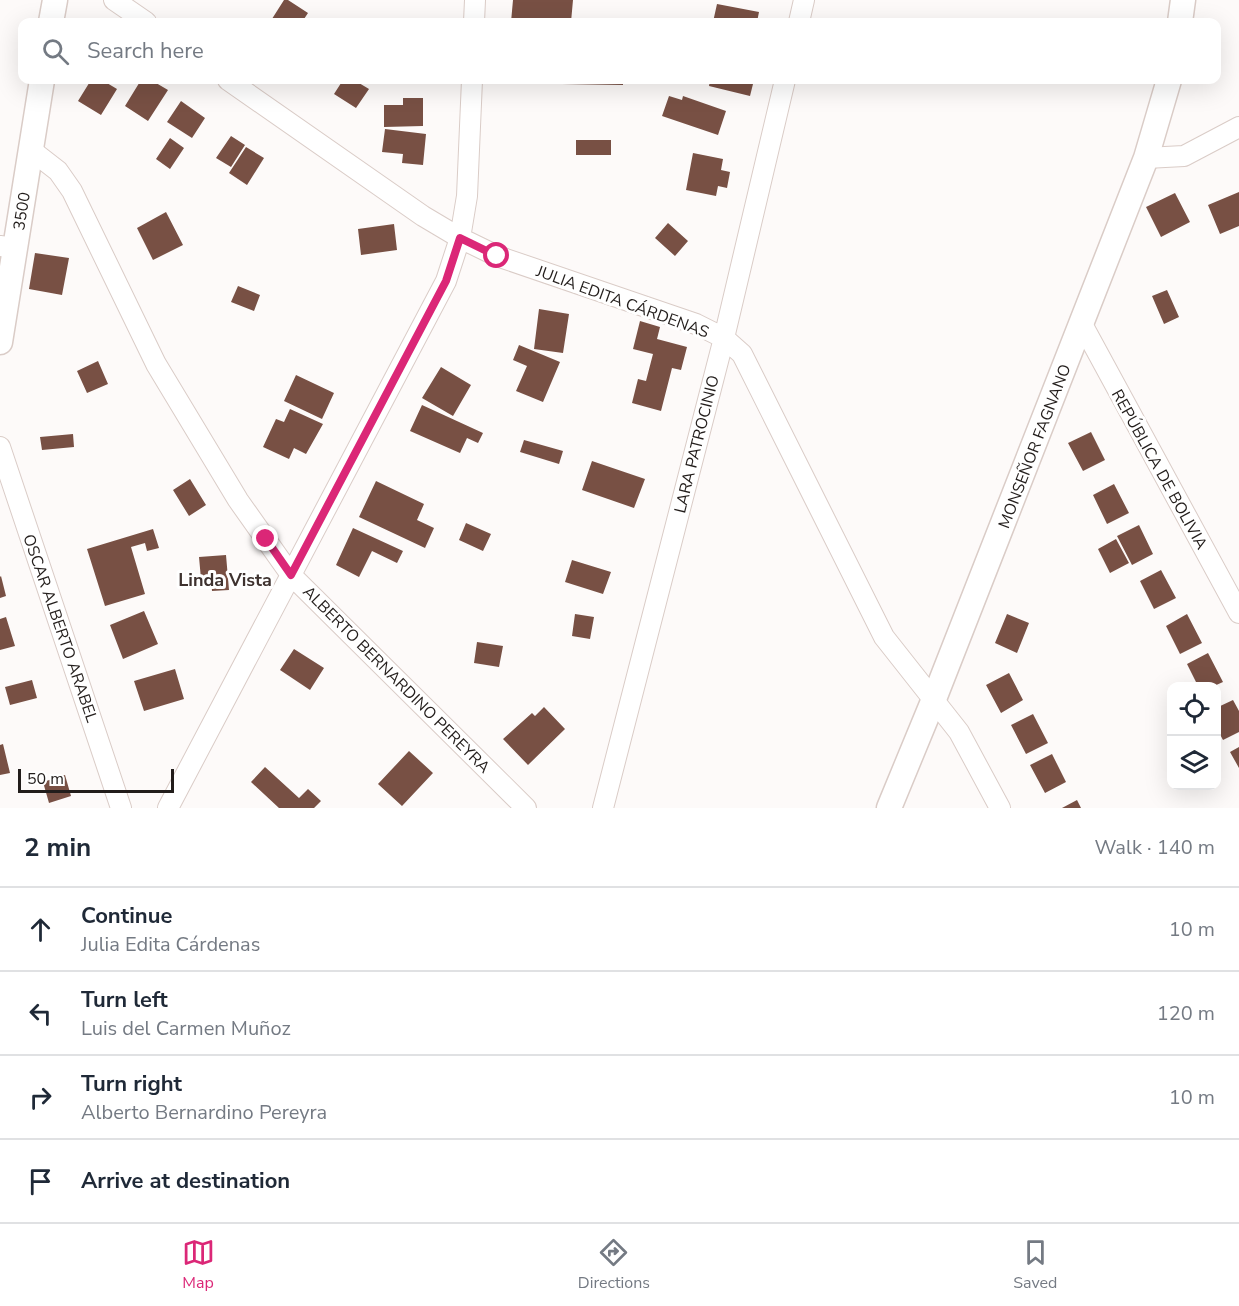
<!DOCTYPE html>
<meta charset="utf-8">
<style>
body{margin:0;font-family:"Nunito Sans",sans-serif;background:#f6f6f7;color:#1f2937}
.controls{position:absolute;right:18px;bottom:18px;display:grid;overflow:hidden;border-radius:12px;box-shadow:0 6px 24px #0002}
.controls button{width:54px;height:54px;display:grid;place-items:center;padding:0;border:0;border-bottom:2px solid #e0e1e3;background:#fff;color:#1f2937;font:30px sans-serif}
.scale{position:absolute;left:18px;bottom:15px;width:156px;box-sizing:border-box;padding-left:6px;border:3px solid #221d1b;border-top:0;font-size:16px;line-height:21px;white-space:nowrap;color:#221d1b;-webkit-text-stroke:4px #fff;paint-order:stroke}
.stop{position:absolute;width:18px;height:18px;margin:-14px;border:4px solid #db2777;border-radius:50%;background:#fff}
.stop.end{background:#db2777;border-color:#fff;box-shadow:0 2px 6px #0008}
.list{margin:0;padding:0;list-style:none}
h2{display:flex;justify-content:space-between;align-items:center;height:78px;margin:0;padding:0 24px;font-size:26px}
h2 small{font-size:20px;font-weight:400;color:#747a83}
.list li{display:grid;grid-template-columns:39px 1fr auto;gap:18px;align-items:center;box-sizing:border-box;height:84px;padding:0 24px;border-top:2px solid #e0e1e3}
.list b{display:block;font-size:22px;white-space:nowrap}
.list p{margin:0;font-size:20px;white-space:nowrap;color:#747a83}
.list em{font-size:20px;font-style:normal;color:#747a83}
.icon{flex:none;width:33px;height:33px;fill:none;stroke:currentColor;stroke-width:2;stroke-linecap:round;stroke-linejoin:round}
.map{position:relative;flex:none;width:1239px;height:808px;overflow:hidden}
.search{position:absolute;background:#fff;box-shadow:0 6px 24px #0002;left:18px;right:18px;top:18px;height:66px;display:flex;align-items:center;gap:15px;box-sizing:border-box;padding:0 21px;border-radius:12px;color:#747a83;font-size:22px}
.sheet{height:414px;background:#fff}
nav{display:flex;justify-content:space-around;align-items:center;box-sizing:border-box;height:84px;border-top:2px solid #e0e1e3;background:#fff;font-size:16px;color:#747a83}
nav a{display:grid;justify-items:center;gap:3px}
nav .on{color:#db2777}
.map>svg:first-child{display:block}
.building{fill:#785044}
.lines{fill:none;stroke-linecap:round;stroke-linejoin:round}
.minor-casing{stroke:#daccc7;stroke-width:22}
.tertiary-casing{stroke:#daccc7;stroke-width:27}
.minor{stroke:#fff;stroke-width:20}
.tertiary{stroke:#fff;stroke-width:24}
.route{stroke:#db2777;stroke-width:8}
.labels{text-anchor:middle;stroke-width:6;stroke-linejoin:round;paint-order:stroke}
.street-label{font-size:16px;fill:#221d1b;stroke:#fff}
.neighbourhood-label{font-size:18px;font-weight:bold;fill:#3e322f;stroke:#fff}
</style>
<div class="map">
<svg width="1239" height="808" viewBox="0 0 1239 808">
<rect width="100%" height="100%" fill="#fdfaf9"/>
<path class="building" d="M284 0H288L308 13 302 22H270Z
M513 0H573L571 22H511Z
M717 4 759 12 757 22H713Z
M91 80H102L117 89 101 115 78 101Z
M141 80H151L168 90 148 121 125 106Z
M343 80H354L369 89 356 108 334 94Z
M563 80H623V85L562 84Z
M710 80H754L750 96 709 86Z
M669 96 682 100 683 96 726 111 718 135 662 116Z
M403 98H423V126L384 127V105H403Z
M181 101 205 118 192 138 167 122Z
M385 129 426 134 423 165 402 163 403 154 382 152Z
M231 136 245 145 231 167 216 158Z
M170 138 184 148 170 169 156 159Z
M576 140H611V155H576Z
M246 147 264 158 247 185 229 173Z
M693 153 723 159 721 170 730 172 727 188 718 186 716 196 686 190Z
M1239 192V226L1220 234 1208 205Z
M1175 193 1190 222 1161 237 1146 207Z
M166 212 183 245 153 260 137 228Z
M668 223 688 241 675 256 655 238Z
M394 224 397 250 361 255 358 229Z
M35 253 69 258 62 295 29 289Z
M238 286 260 295 254 311 231 302Z
M1167 290 1179 317 1164 324 1152 296Z
M539 309 569 314 563 353 534 349Z
M640 321 660 327 657 339 687 347 681 370 672 368 661 411 632 403 638 379 646 381 653 354 633 349Z
M519 345 560 362 543 402 516 391 527 366 513 360Z
M98 361 108 384 87 393 77 371Z
M441 367 471 385 453 416 422 398Z
M296 375 334 393 322 419 284 401Z
M422 405 483 433 478 443 467 438 460 453 410 431Z
M290 409 323 424 306 454 294 448 289 459 263 447 276 419 284 422Z
M1091 432 1105 460 1083 471 1068 443Z
M73 434 74 447 42 450 40 437Z
M524 440 563 451 559 464 520 452Z
M592 461 645 479 634 508 582 490Z
M190 479 206 505 189 516 173 490Z
M376 481 424 504 417 520 434 528 425 548 359 517Z
M1114 484 1129 513 1107 524 1093 495Z
M466 523 491 534 483 551 459 540Z
M1139 525 1153 554 1132 565 1117 536Z
M353 528 403 551 397 563 372 551 359 577 336 565Z
M153 529 159 548 147 551 145 543 131 547 145 594 105 606 87 549Z
M1116 539 1129 563 1110 573 1098 549Z
M226 555 229 590 212 591 211 578 201 579 199 557Z
M572 560 611 572 603 594 565 582Z
M1161 570 1176 598 1154 609 1140 581Z
M1 576 6 596 0 598V577Z
M144 611 158 644 123 659 110 625Z
M575 614 594 617 590 639 572 636Z
M1007 614 1029 623 1017 653 995 643Z
M1187 614 1202 643 1180 654 1166 626Z
M6 617 15 646 0 650V619Z
M477 642 503 646 499 667 474 663Z
M294 649 324 668 310 690 280 670Z
M1208 653 1223 682 1214 686H1198L1187 664Z
M175 669 184 699 144 711 134 681Z
M1009 673 1023 700 1001 713 986 685Z
M32 680 37 698 10 705 5 687Z
M1233 700 1239 711V732L1223 740 1216 727V708Z
M544 707 565 729 528 765 503 739 532 713 535 716Z
M1033 714 1048 743 1026 754 1011 725Z
M3 744 10 773 0 775V745Z
M1239 747V768L1230 752Z
M409 751 433 773 402 806 378 784Z
M1052 754 1066 782 1045 793 1030 765Z
M265 767 299 798 308 789 321 801 314 808H279L251 782Z
M65 775 71 796 49 803 43 782Z
M1077 800 1081 808H1062Z"/>
<g class="lines">
<g class="minor-casing">
<path id="minor" d="M114 0 146 22
M474 22 475 0
M799 22 804 0
M228 80 423 216 460 238 497 256 696 324 724 338 742 354 884 637 959 732 1000 808
M31 150 58 171 72 191 156 364 238 500 291 575 526 808
M1146 158 1184 156 1239 127
M0 246 15 248
M1082 324 1239 613
M0 447 121 808
M168 808 446 281 460 238 467 196 472 80
M603 808 724 338 785 80"/>
</g>
<g class="tertiary-casing">
<path id="tertiary" d="M51 22 55 0
M1180 22 1183 0
M0 342 42 80
M889 808 934 699 1146 158 1169 80"/>
</g>
<use href="#minor" class="minor"/>
<use href="#tertiary" class="tertiary"/>
</g>
<g class="lines">
<path class="route" d="M266 539 291 575 446 281 460 238 497 256"/>
</g>
<g class="labels">
<g class="street-label">
<text transform="translate(21 211) rotate(-81)" y="6">3500</text>
<text transform="translate(623 301) rotate(20)" y="6">JULIA EDITA CÁRDENAS</text>
<text transform="translate(696 444) rotate(-76)" y="6">LARA PATROCINIO</text>
<text transform="translate(1034 446) rotate(-69)" y="6">MONSEÑOR FAGNANO</text>
<text transform="translate(1160 469) rotate(61)" y="6">REPÚBLICA DE BOLIVIA</text>
<text transform="translate(61 628) rotate(71)" y="6">OSCAR ALBERTO ARABEL</text>
<text transform="translate(397 679) rotate(45)" y="6">ALBERTO BERNARDINO PEREYRA</text>
</g>
<g class="neighbourhood-label">
<text x="225" y="586">Linda Vista</text>
</g>
</g>
</svg>
<div class="controls">
<button><svg class="icon" aria-label="locate" viewBox="0 0 24 24"><circle cx="12" cy="12" r="6"/><path d="M12 2v4M12 18v4M2 12h4M18 12h4"/></svg></button>
<button><svg class="icon" aria-label="layers" viewBox="0 0 24 24"><path d="M12 4l9 5-9 5-9-5zM3 14l9 5 9-5"/></svg></button>
</div>
<div class="scale">50 m</div>
<div class="stop" style="left:497px;top:256px"></div>
<div class="stop end" style="left:266px;top:539px"></div>
<div class="search"><svg class="icon" aria-label="search" viewBox="0 0 24 24"><circle cx="10" cy="10" r="6"/><path d="M15 15l6 6"/></svg>Search here</div>
</div>
<section class="sheet">
<h2>2 min<small>Walk · 140 m</small></h2>
<ul class="list">
<li><svg class="icon" aria-label="ahead" viewBox="0 0 24 24"><path d="M12 20V5M6 11l6-6 6 6"/></svg><div><b>Continue</b><p>Julia Edita Cárdenas</p></div><em>10 m</em></li>
<li><svg class="icon" aria-label="left" viewBox="0 0 24 24"><path d="M17 20v-9H6M10 6l-5 5 5 5"/></svg><div><b>Turn left</b><p>Luis del Carmen Muñoz</p></div><em>120 m</em></li>
<li><svg class="icon" aria-label="right" viewBox="0 0 24 24"><path d="M7 20v-9h11M14 6l5 5-5 5"/></svg><div><b>Turn right</b><p>Alberto Bernardino Pereyra</p></div><em>10 m</em></li>
<li><svg class="icon" aria-label="arrive" viewBox="0 0 24 24"><path d="M6 21V4h12l-3 4 3 4H6"/></svg><div><b>Arrive at destination</b></div></li>
</ul>
</section>
<nav>
<a class="on"><svg class="icon" aria-label="map" viewBox="0 0 24 24"><path d="M3 6l6-2 6 2 6-2v14l-6 2-6-2-6 2zM9 4v14M15 6v14"/></svg>Map</a>
<a><svg class="icon" aria-label="directions" viewBox="0 0 24 24"><path d="M12 3l9 9-9 9-9-9zM9 14v-3h6M13 9l2 2-2 2"/></svg>Directions</a>
<a><svg class="icon" aria-label="saved" viewBox="0 0 24 24"><path d="M7 4h10v16l-5-4-5 4z"/></svg>Saved</a>
</nav>
